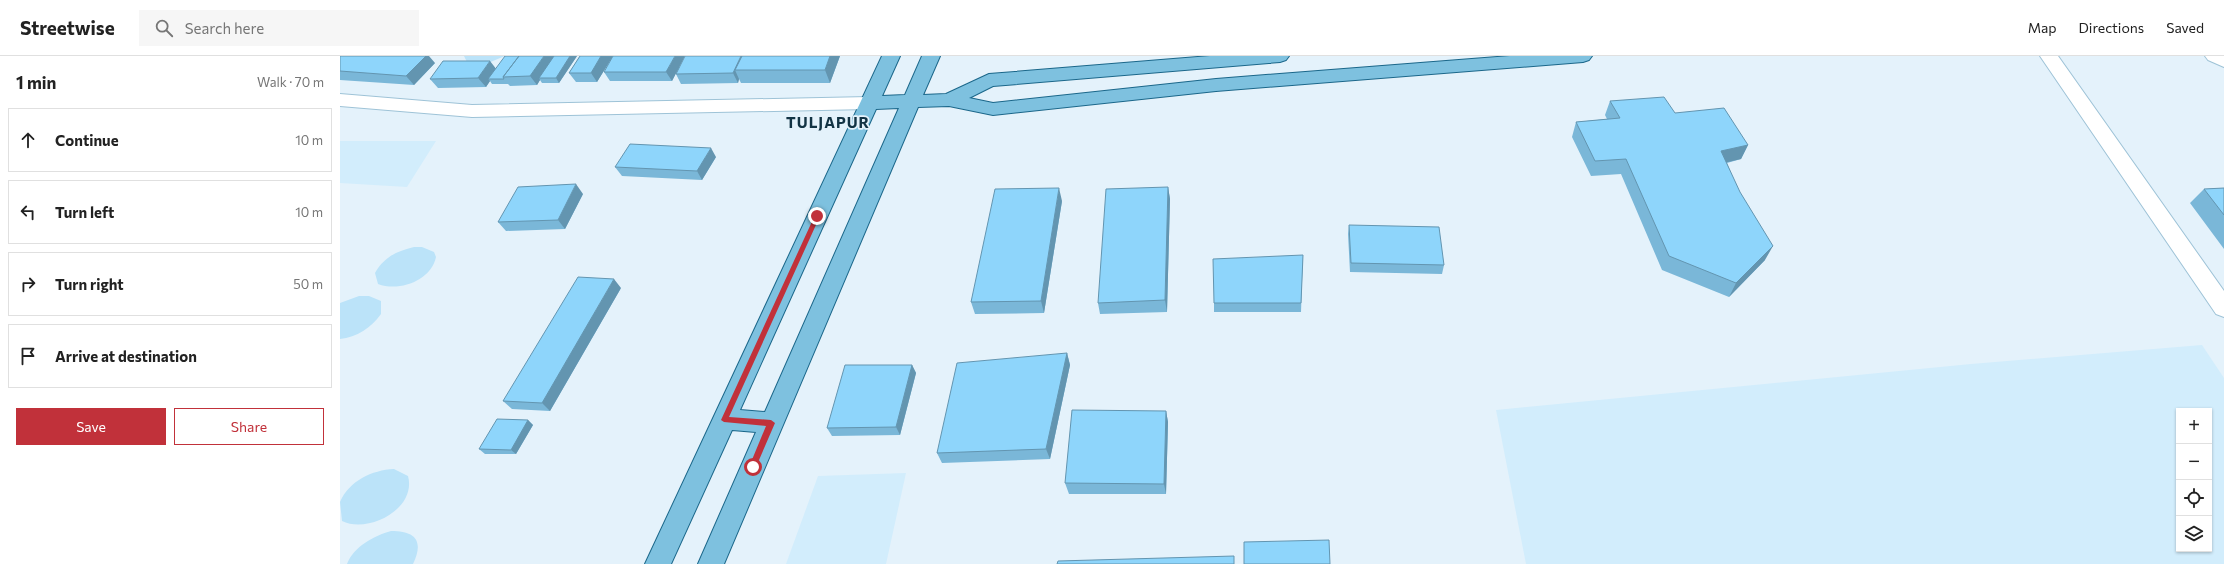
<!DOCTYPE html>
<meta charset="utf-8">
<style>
body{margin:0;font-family:Commissioner,sans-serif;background:#f6f6f6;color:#222}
.controls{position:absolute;right:12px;bottom:12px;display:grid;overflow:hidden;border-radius:0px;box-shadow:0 1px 3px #0004}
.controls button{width:36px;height:36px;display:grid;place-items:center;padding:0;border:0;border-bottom:1px solid #e0e0e0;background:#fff;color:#222;font:20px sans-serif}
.stop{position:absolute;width:12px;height:12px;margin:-9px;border:3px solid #c1313a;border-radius:50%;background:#fff}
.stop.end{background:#c1313a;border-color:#fff;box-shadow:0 1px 4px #0008}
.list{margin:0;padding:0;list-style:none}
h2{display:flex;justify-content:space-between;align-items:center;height:52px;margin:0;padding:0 16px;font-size:17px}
h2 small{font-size:13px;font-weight:400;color:#767676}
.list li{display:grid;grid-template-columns:26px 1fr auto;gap:12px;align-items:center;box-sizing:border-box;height:64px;margin:0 8px 8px;padding:0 8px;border:1px solid #e0e0e0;border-radius:0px}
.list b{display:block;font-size:15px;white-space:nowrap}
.list em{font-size:13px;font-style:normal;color:#767676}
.actions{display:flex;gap:8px;padding:12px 16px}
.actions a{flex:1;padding:9px 0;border:1px solid #c1313a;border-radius:0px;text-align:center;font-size:14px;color:#c1313a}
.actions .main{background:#c1313a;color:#fff}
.icon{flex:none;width:22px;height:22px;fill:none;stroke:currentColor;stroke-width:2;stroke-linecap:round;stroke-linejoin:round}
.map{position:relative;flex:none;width:1884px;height:508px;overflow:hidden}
header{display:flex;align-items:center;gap:24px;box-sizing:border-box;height:56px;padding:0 20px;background:#fff;border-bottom:1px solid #e0e0e0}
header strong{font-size:19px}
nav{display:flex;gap:22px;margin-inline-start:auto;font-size:14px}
.search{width:280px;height:36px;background:#f6f6f6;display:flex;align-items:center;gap:10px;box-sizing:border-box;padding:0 14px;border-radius:0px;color:#767676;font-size:15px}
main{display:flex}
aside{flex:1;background:#fff}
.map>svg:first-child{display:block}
.built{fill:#d2edfc;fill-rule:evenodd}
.green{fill:#bbe3f9}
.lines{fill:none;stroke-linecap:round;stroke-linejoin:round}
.minor-casing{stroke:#9ec3d7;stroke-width:2}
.tertiary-casing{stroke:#9ec3d7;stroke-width:2}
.primary-casing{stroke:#1b678a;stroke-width:2}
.minor{fill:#fff;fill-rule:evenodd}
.tertiary{fill:#fff;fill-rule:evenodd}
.primary{fill:#7ec1df;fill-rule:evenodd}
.wall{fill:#7ab7d8}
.shaded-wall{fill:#6395b0}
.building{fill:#8ed5fb;stroke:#6395b0}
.route{fill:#c1313a}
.labels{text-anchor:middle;stroke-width:3.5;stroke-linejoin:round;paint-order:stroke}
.district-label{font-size:15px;font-weight:bold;letter-spacing:1px;fill:#123344;stroke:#e4f2fb}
</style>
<header>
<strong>Streetwise</strong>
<div class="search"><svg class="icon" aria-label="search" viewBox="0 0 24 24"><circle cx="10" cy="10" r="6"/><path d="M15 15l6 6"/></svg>Search here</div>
<nav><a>Map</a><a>Directions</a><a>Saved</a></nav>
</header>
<main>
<aside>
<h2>1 min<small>Walk · 70 m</small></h2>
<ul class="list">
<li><svg class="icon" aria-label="ahead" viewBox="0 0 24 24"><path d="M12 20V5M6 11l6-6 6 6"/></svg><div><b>Continue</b></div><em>10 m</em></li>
<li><svg class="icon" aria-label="left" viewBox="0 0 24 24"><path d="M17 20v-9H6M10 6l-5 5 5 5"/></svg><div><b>Turn left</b></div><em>10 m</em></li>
<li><svg class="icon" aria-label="right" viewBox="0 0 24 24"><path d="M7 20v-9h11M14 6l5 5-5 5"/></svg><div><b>Turn right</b></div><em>50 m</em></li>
<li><svg class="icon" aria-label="arrive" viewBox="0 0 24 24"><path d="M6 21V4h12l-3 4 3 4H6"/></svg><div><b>Arrive at destination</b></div></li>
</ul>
<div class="actions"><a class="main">Save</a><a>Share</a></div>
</aside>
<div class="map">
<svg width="1884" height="508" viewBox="0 0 1884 508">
<rect width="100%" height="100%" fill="#e4f2fb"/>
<path class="built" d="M0 85H96L67 131 0 127Z
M1862 289 1884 322V508H1186L1156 354 1631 308ZM1839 355H1869V493H1839Z
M566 417 546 508H446L478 420Z"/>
<path class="green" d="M124 0H165L148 7 127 6Z
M74 191H82L94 196 96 201C91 225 59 236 38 228L35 217C44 201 57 195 74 191Z
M19 240H29L41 245V258C31 272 17 281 0 283V247Z
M54 413 68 420C77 453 28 478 2 465L0 446C9 425 32 414 54 413Z
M51 475C76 475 84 485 73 508H7C14 490 34 480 51 475Z"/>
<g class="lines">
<g class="minor-casing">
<path id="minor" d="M1865 0H1884V11L1868 4Z"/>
</g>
<g class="tertiary-casing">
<path id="tertiary" d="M1700 0H1718L1884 235V261L1876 258Z
M0 38 132 49 529 41 536 43 538 47 536 51 529 53 132 61 0 50Z"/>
</g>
<g class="primary-casing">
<path id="primary" d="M542 0H560L542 40 565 39 582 0H600L583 39 606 38 649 18 870 0H949L946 4 940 6 653 30 629 42 653 47 876 23 1170 0H1252L1249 4 1243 6 876 35 653 59 609 50 578 51 384 508H358L416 376 392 374 331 508H305ZM559 52 425 356 400 354 536 53Z"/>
</g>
<use href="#minor" class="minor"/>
<use href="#tertiary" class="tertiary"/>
<use href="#primary" class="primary"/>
</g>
<path class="wall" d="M0 0 95 7 74 29 0 24Z
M237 0 219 27H202L200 24 197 29 170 30 168 28H152L150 25 146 31 98 32 90 23Z
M240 0H273L257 26H236L229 17Z
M500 0 490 27H401L399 23 398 27 341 28 336 18 338 13 332 25H270L264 16Z
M1270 45 1335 57 1408 89 1401 103 1387 107 1425 204 1389 241 1322 214 1281 118 1251 120 1232 81 1236 66 1267 63 1265 59Z
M376 101 362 124 282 120 275 111Z
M828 131 830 143 827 256 760 258 758 247Z
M1884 132V193L1850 147 1864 133Z
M243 138 225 173 166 175 158 166Z
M722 145 704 257 635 258 631 246Z
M1009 169 1104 209 1102 218 1010 216 1008 178Z
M963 199 961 256H874V247Z
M281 232 210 355 172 353 163 345Z
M727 297 730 309 710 403 602 407 597 397Z
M572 309 576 317 560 379 492 380 487 372Z
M826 355 828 366 826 438H729L725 427Z
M188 364 193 369 176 398H145L139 393Z"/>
<path class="shaded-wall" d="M86 0H89L95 7 74 29 66 20Z
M204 0H216L199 22 200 24 197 29 190 20Z
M230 0H237L219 27 216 22Z
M261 0H273L257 26 251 17Z
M335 0H345L332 25 326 16Z
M401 0H410L395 14 399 23 398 27 393 17Z
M490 0H500L490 27 485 14Z
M150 5 157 14 148 23 150 25 146 31 138 22Z
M1408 89 1401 103 1375 109 1381 95Z
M371 92 376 101 362 124 357 115Z
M236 128 243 138 225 173 218 164Z
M828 131 830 143 827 256 825 244Z
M719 132 722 145 704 257 701 245Z
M1433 190 1425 204 1389 241 1396 227Z
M274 223 281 232 210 355 202 347Z
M727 297 730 309 710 403 706 393Z
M572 309 576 317 560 379 556 371Z
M826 355 828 366 826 438 824 428Z
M188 364 193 369 176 398 171 394Z"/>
<path class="building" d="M0 0H86L66 20 0 15Z
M165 0H179L163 21 164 23H148Z
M179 0H204L190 20 163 21Z
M214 0H230L216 22H199Z
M240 0H261L251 17H229Z
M273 0H335L326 16H264Z
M345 0H401L393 17 336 18Z
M402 0H490L485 14H395Z
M103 5H150L138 22 90 23Z
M1324 41 1335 57 1384 52 1408 89 1381 95 1400 136 1433 190 1396 227 1329 200 1286 103 1255 105 1236 66 1280 62 1270 45Z
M290 88 371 92 357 115 275 111Z
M236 128 218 164 158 166 178 131Z
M828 131 825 244 758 247 766 133Z
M719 132 701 245 631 246 655 133Z
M1884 132V159L1864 133Z
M1009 169 1099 171 1104 209 1011 207Z
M963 199 961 247H874L873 203Z
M238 221 274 223 202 347 163 345Z
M727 297 706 393 597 397 617 307Z
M505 309H572L556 371 487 372Z
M732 354 826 355 824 428 725 427Z
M157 363 188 364 171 394 139 393Z
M989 484 990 508H904V486Z
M894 500V508H717L718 505Z"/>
<path class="route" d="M475 159 480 160 389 361 431 364 435 367 416 411 413 414 409 411 426 370 384 366 381 364Z"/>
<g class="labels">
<g class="district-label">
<text x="488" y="72">TULJAPUR</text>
</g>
</g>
</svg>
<div class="controls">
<button>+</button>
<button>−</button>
<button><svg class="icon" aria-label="locate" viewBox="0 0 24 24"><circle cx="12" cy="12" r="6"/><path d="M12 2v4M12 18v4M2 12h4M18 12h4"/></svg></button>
<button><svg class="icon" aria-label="layers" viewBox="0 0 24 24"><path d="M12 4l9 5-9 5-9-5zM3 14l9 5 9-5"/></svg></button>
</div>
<div class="stop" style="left:413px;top:411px"></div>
<div class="stop end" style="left:477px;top:160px"></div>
</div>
</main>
